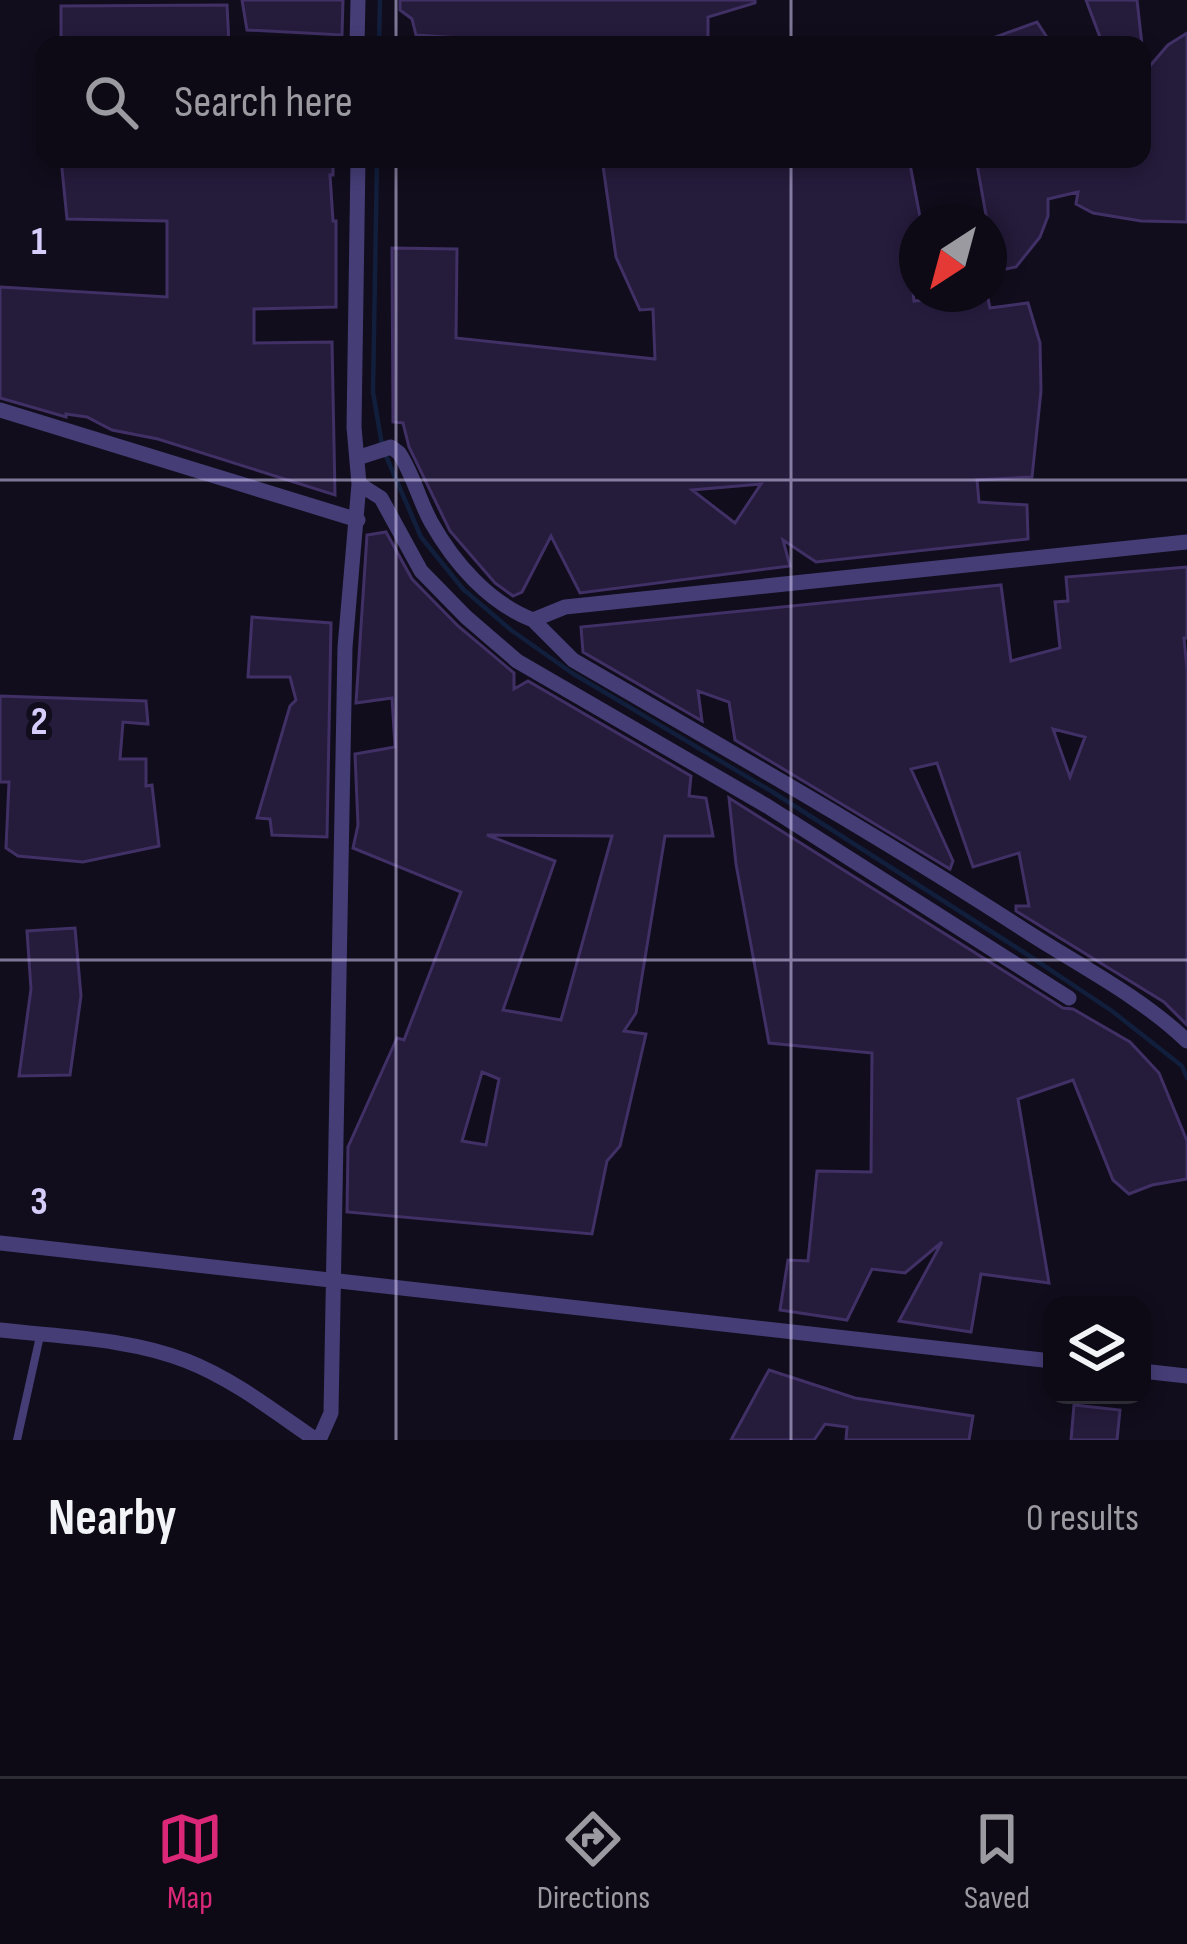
<!DOCTYPE html>
<style>
body{margin:0;font-family:"Sofia Sans Condensed",sans-serif;background:#1b1822;color:#f1f3f6}
.controls{position:absolute;right:36px;bottom:36px;display:grid;overflow:hidden;border-radius:24px;box-shadow:0 6px 18px #0003}
.controls button{width:108px;height:108px;display:grid;place-items:center;padding:0;border:0;border-bottom:3px solid #2d2b34;background:#0d0a15;color:#f1f3f6;font:60px sans-serif}
.compass{position:absolute;left:899px;top:204px;width:108px;height:108px;border-radius:50%;background:#0d0a15;box-shadow:0 6px 18px #0003;rotate:216deg}
.list{margin:0;padding:0;list-style:none}
h2{display:flex;justify-content:space-between;align-items:center;height:156px;margin:0;padding:0 48px;font-size:51px}
h2 small{font-size:39px;font-weight:400;color:#9a9aa0}
.icon{flex:none;width:66px;height:66px;fill:none;stroke:currentColor;stroke-width:2;stroke-linecap:round;stroke-linejoin:round}
.map{position:relative;flex:none;width:1187px;height:1440px;overflow:hidden}
.search{position:absolute;background:#0d0a15;box-shadow:0 6px 18px #0003;left:36px;right:36px;top:36px;height:132px;display:flex;align-items:center;gap:30px;box-sizing:border-box;padding:0 42px;border-radius:24px;color:#9a9aa0;font-size:45px}
.sheet{height:336px;background:#0d0a15}
nav{display:flex;justify-content:space-around;align-items:center;box-sizing:border-box;height:168px;border-top:3px solid #2d2b34;background:#0d0a15;font-size:33px;color:#9a9aa0}
nav a{display:grid;justify-items:center;gap:6px}
nav .on{color:#db2777}
.map>svg:first-child{display:block}
.lines{fill:none;stroke-linecap:round;stroke-linejoin:round}
.stream{stroke:#111e3c;stroke-width:4.5}
.building{fill:#251b3b;stroke:#403065;stroke-width:3;fill-rule:evenodd}
.lane{stroke:#453d76;stroke-width:8}
.street{stroke:#453d76;stroke-width:15}
.grid{fill:none;stroke:#d7cdfa;stroke-width:3;stroke-opacity:0.55}
.grid-label{font-size:39px;text-anchor:middle;font-weight:bold;fill:#d7cdfa;stroke:#110d1c;stroke-width:12;stroke-linejoin:round;paint-order:stroke}
</style>
<div class="map">
<svg width="1187" height="1440" viewBox="0 0 1187 1440">
<rect width="100%" height="100%" fill="#110d1c"/>
<g class="lines">
<path class="stream" d="M379 45 380 0
M377 159 373 392 382 445
M386 456 421 537 463 589 511 630 572 673 771 791 1025 953 1112 1011 1182 1066 1187 1078"/>
</g>
<path class="building" d="M242 0H343L342 35 247 30Z
M400 0H755V3L708 17V45H559L416 35 412 19 400 10Z
M1086 0H1137L1142 45H1103Z
M227 5 229 45H61V6Z
M1037 22 1052 45H977L976 44Z
M1187 33V222L1141 221 1093 213 1076 204 1078 192 1048 199V216L1040 237 1016 267 996 271 976 159H1142V75L1168 45Z
M61 159H333V175H330L333 221H336V307L254 309V343L332 342 335 495 158 439 112 430 87 417 66 414V417L0 398V287L167 297V221L67 219Z
M602 159H680V164L754 159H909L921 222H917V272H911L914 301 987 294 990 308 1028 303 1040 343 1041 391 1032 477 977 480 979 502 1027 505 1028 539 816 562 783 540 790 566 580 593 551 536 522 592 513 596 495 583 450 531 409 447 403 423 393 422 392 248 457 249 456 338 655 359 653 309 640 310 616 257ZM761 484 735 523 692 490Z
M386 532 412 579 458 626 514 673V689L528 681 691 776 689 796 706 798 713 836H665L636 1013 624 1031 646 1034 620 1146 607 1161 592 1234 347 1212 348 1147 397 1038 404 1040 461 892 353 848 358 825 355 754 395 747 392 698 356 703 367 535ZM487 835 612 836 561 1020 503 1010 555 861ZM482 1072 499 1079 486 1145 462 1141Z
M1187 567V638H1184L1187 669V1025L1164 1002 1016 911V906H1029L1019 853 973 867 937 763 911 769 953 861 950 869 735 740 729 702 698 691 702 721 583 652 581 627 1001 585 1011 661 1060 648 1055 602 1068 601 1066 577ZM1053 729 1085 737 1070 777Z
M252 617 331 623 327 837 272 835 270 819 257 818 290 706 296 700 290 677H248Z
M0 696 146 701 148 724 123 722 120 759H146V786L152 785 159 846 83 862 18 856 6 848 9 782H0Z
M729 798 1063 1008 1073 1009 1130 1042 1159 1073 1187 1141V1179L1152 1185 1129 1194 1113 1180 1073 1080 1018 1099 1049 1283 981 1274 971 1332 899 1321 942 1242 905 1273 872 1269 847 1320 780 1310 788 1260 808 1261 817 1171 871 1172 872 1053 769 1043 736 864Z
M75 928 81 996 70 1075 19 1076 31 989 27 931Z
M769 1370 855 1398 973 1416 969 1440H846L847 1427 825 1424 814 1440H731Z
M1074 1405 1120 1410 1117 1440H1071Z"/>
<g class="lines">
<path class="lane" d="M17 1440 40 1336"/>
<path class="street" d="M357 45 358 0
M0 410 358 520
M357 458 391 447 399 453C413 474 419 500 431 522 454 563 489 603 533 620L565 607 1187 542
M359 484 381 498 421 571 466 617 517 661 767 806 1069 998
M533 620 573 660C726 749 880 836 1029 933 1082 967 1141 997 1187 1041
M0 1243 1052 1361
M0 1330C61 1337 129 1338 187 1361 233 1379 275 1412 316 1440
M1142 1371 1187 1376
M319 1440 331 1413 345 647 359 484 354 427 358 159"/>
</g>
<path class="grid" d="M396 0V45M791 0V45M396 159V1440M791 159V1440M0 480H1187M0 960H1187"/>
<g class="grid-label">
<text x="39" y="254">1</text>
<text x="39" y="734">2</text>
<text x="39" y="1214">3</text>
</g>
</svg>
<div class="controls">
<button><svg class="icon" aria-label="layers" viewBox="0 0 24 24"><path d="M12 4l9 5-9 5-9-5zM3 14l9 5 9-5"/></svg></button>
</div>
<svg class="compass" viewBox="-18 -18 36 36"><path d="M0-13l5 13h-10z" fill="#e53935"/><path d="M0 13l5-13h-10z" fill="#9a9aa0"/></svg>
<div class="search"><svg class="icon" aria-label="search" viewBox="0 0 24 24"><circle cx="10" cy="10" r="6"/><path d="M15 15l6 6"/></svg>Search here</div>
</div>
<section class="sheet">
<h2>Nearby<small>0 results</small></h2>
<ul class="list">
</ul>
</section>
<nav>
<a class="on"><svg class="icon" aria-label="map" viewBox="0 0 24 24"><path d="M3 6l6-2 6 2 6-2v14l-6 2-6-2-6 2zM9 4v14M15 6v14"/></svg>Map</a>
<a><svg class="icon" aria-label="directions" viewBox="0 0 24 24"><path d="M12 3l9 9-9 9-9-9zM9 14v-3h6M13 9l2 2-2 2"/></svg>Directions</a>
<a><svg class="icon" aria-label="saved" viewBox="0 0 24 24"><path d="M7 4h10v16l-5-4-5 4z"/></svg>Saved</a>
</nav>
